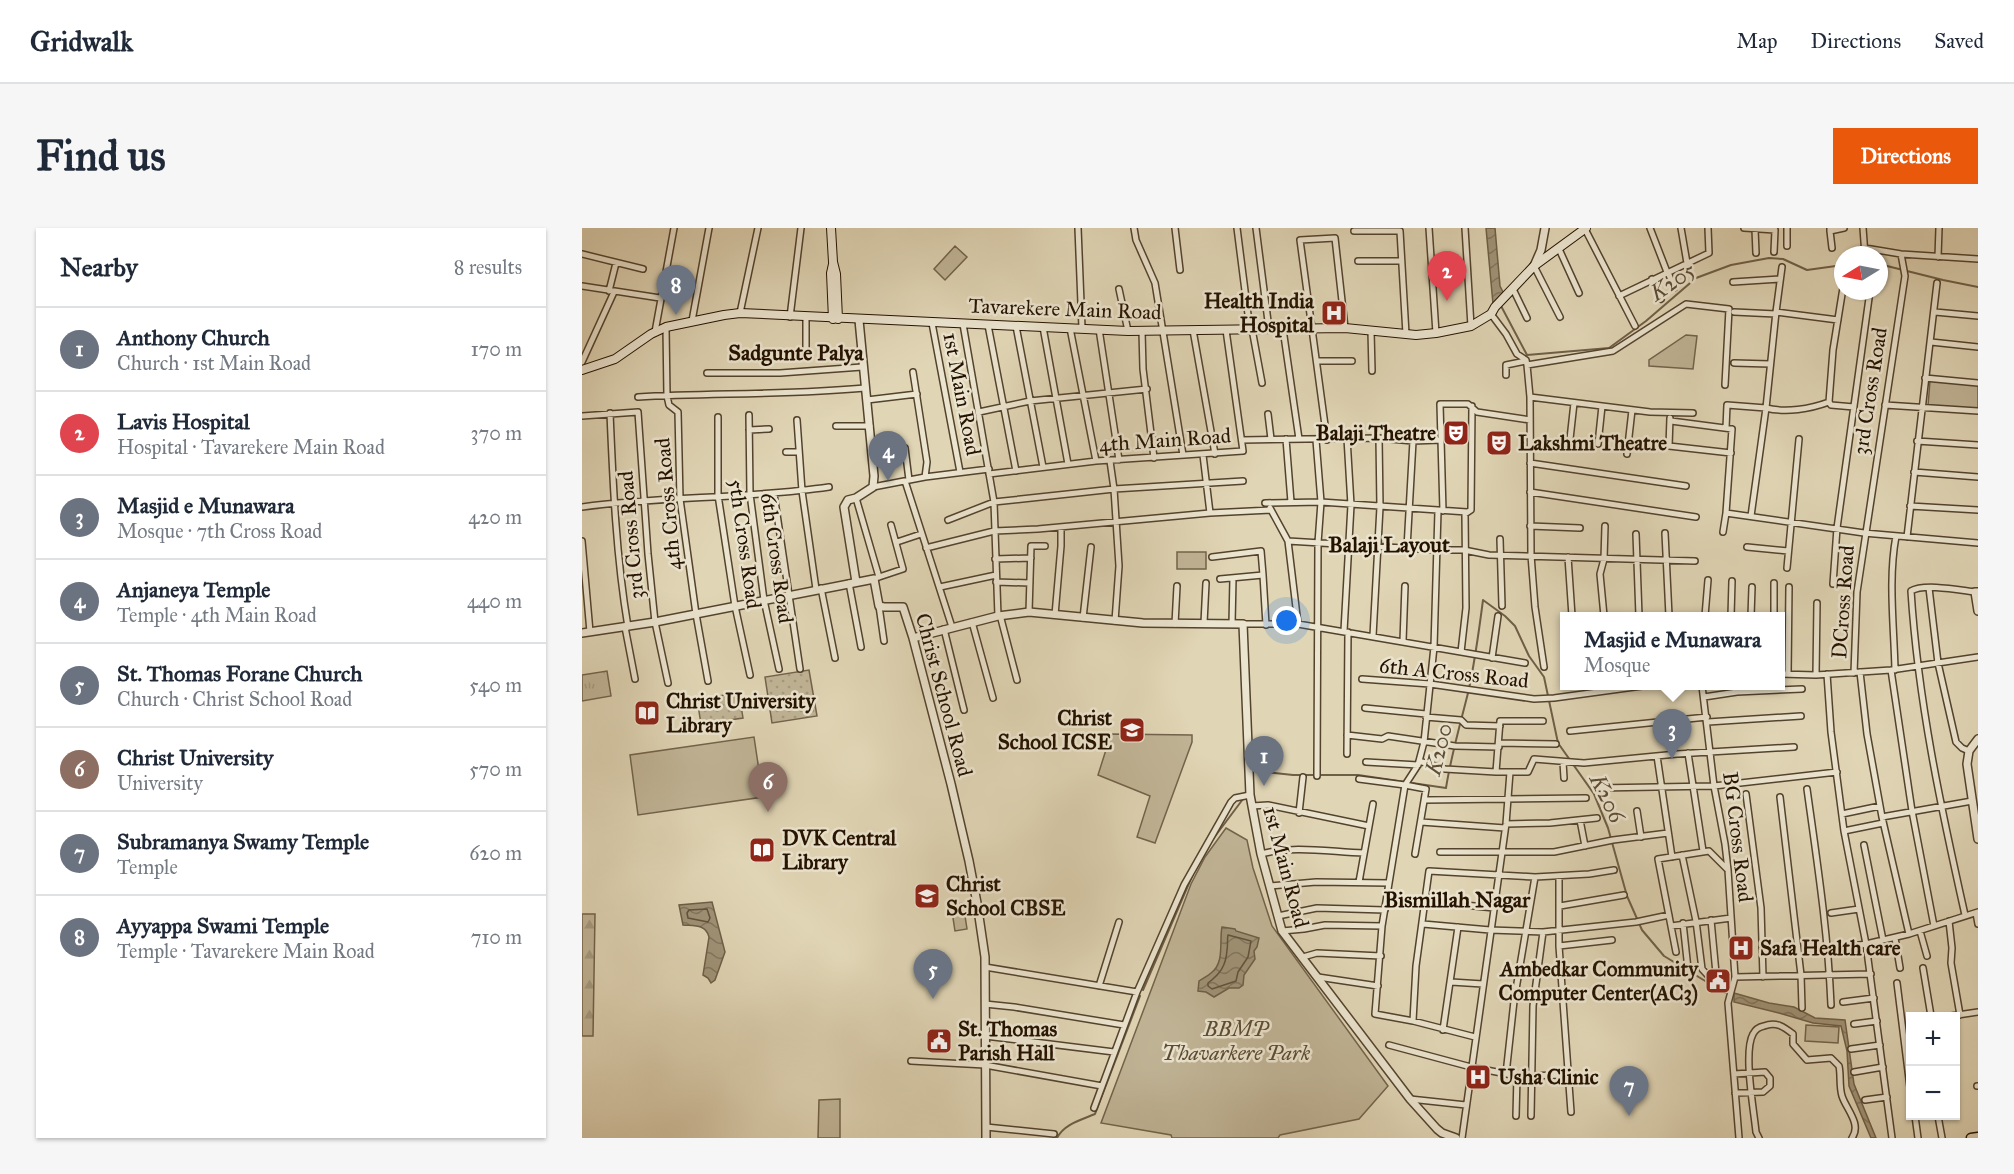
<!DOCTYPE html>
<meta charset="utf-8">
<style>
body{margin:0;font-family:"IM FELL Great Primer",serif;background:#f6f6f7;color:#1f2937}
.controls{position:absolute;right:18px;bottom:18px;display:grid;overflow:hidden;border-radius:0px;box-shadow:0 2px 4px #0004}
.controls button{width:54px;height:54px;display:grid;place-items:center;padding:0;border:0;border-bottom:2px solid #e0e1e3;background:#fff;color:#1f2937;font:30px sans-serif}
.compass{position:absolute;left:1252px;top:18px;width:54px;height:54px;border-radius:50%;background:#fff;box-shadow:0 2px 4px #0004;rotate:260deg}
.you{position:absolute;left:705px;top:393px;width:21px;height:21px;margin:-15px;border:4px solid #fff;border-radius:50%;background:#1a73e8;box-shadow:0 0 0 9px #1a73e833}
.badge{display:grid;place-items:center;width:39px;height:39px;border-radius:50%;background:#ea580c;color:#fff;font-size:20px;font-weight:700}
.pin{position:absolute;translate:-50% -50px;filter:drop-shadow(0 2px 3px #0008)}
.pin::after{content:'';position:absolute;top:32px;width:21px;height:18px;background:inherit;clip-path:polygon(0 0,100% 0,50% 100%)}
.popup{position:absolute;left:978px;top:384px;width:225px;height:78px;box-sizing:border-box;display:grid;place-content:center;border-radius:0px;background:#fff;filter:drop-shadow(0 2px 4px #0005);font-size:20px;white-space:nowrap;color:#747a83}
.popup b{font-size:22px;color:#1f2937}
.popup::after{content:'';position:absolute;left:50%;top:100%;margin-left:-12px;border:12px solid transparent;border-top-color:#fff}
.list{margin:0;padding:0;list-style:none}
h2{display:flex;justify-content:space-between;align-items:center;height:78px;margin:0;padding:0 24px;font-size:26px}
h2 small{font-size:20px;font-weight:400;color:#747a83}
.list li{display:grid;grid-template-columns:39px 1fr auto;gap:18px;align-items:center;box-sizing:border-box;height:84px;padding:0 24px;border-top:2px solid #e0e1e3}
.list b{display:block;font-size:22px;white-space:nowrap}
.list p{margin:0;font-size:20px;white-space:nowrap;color:#747a83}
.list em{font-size:20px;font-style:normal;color:#747a83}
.map{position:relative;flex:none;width:1396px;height:910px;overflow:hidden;border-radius:0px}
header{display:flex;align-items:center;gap:36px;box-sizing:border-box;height:84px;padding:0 30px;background:#fff;border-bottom:2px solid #e0e1e3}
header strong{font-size:28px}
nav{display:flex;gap:33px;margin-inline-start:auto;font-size:21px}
.intro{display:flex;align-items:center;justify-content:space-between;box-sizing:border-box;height:144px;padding:0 36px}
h1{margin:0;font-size:42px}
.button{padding:15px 27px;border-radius:0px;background:#ea580c;color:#fff;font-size:21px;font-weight:700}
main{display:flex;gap:36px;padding:0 36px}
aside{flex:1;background:#fff;border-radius:0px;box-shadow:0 2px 4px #0004}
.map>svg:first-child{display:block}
.grass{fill:url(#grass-tufts);stroke:#72634b;stroke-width:1.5}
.forest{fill:url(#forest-firs);stroke:#72634b;stroke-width:1.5}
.park{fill:#c0b496;stroke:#72634b;stroke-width:1.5}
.garden{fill:url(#garden-dots);stroke:#72634b;stroke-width:1.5}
.water{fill:url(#water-waves);stroke:#6e5f47;stroke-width:1.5}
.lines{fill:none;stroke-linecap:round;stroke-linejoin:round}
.shore{stroke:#62523c;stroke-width:1.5}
.stream{stroke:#6e5f47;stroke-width:2}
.minor-casing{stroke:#53432d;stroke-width:8}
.tertiary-casing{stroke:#53432d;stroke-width:10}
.secondary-casing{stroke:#241200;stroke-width:10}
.primary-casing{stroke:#241200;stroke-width:11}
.minor{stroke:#ebe4cf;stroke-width:5}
.tertiary{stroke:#ebe4cf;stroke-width:7}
.secondary{stroke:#ebe4cf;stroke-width:8}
.primary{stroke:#e0d5b5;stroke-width:8}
.labels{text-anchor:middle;stroke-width:5;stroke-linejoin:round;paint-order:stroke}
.poi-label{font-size:21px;font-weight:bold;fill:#241200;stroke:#ebe4cf;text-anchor:start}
.street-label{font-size:21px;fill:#241200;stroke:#ebe4cf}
.park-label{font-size:21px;font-style:italic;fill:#5b4b34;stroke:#ebe4cf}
.water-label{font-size:22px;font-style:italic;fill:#5c4c36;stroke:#ebe4cf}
.neighbourhood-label{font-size:22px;font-weight:bold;fill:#241200;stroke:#ebe4cf}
</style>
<header>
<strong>Gridwalk</strong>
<nav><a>Map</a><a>Directions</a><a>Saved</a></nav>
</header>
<div class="intro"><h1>Find us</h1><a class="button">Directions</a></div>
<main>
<aside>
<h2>Nearby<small>8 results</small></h2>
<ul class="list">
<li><span class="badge" style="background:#6b7280">1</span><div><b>Anthony Church</b><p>Church · 1st Main Road</p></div><em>170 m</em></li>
<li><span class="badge" style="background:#e0444e">2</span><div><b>Lavis Hospital</b><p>Hospital · Tavarekere Main Road</p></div><em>370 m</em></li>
<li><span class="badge" style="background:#6b7280">3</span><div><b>Masjid e Munawara</b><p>Mosque · 7th Cross Road</p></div><em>420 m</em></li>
<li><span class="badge" style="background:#6b7280">4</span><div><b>Anjaneya Temple</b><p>Temple · 4th Main Road</p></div><em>440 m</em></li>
<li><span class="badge" style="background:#6b7280">5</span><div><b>St. Thomas Forane Church</b><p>Church · Christ School Road</p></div><em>540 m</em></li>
<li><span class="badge" style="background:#8d6e63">6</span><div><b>Christ University</b><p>University</p></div><em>570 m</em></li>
<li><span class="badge" style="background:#6b7280">7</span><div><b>Subramanya Swamy Temple</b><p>Temple</p></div><em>620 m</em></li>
<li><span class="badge" style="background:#6b7280">8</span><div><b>Ayyappa Swami Temple</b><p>Temple · Tavarekere Main Road</p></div><em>710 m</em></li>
</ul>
</aside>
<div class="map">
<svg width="1396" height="910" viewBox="0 0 1396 910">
<defs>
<pattern id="grass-tufts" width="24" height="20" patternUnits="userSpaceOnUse" patternTransform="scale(1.5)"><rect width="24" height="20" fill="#c0b496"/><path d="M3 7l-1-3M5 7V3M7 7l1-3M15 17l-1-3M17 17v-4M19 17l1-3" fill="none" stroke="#a59a80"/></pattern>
<pattern id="forest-firs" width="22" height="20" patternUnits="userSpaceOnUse" patternTransform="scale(1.5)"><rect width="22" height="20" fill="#c0b496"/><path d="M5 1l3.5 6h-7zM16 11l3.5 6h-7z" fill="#a59a80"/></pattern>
<pattern id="garden-dots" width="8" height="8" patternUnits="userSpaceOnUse" patternTransform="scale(1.5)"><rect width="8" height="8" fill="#c0b496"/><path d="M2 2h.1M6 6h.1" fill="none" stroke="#a59a80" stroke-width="1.8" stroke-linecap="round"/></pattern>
<pattern id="water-waves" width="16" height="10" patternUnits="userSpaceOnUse" patternTransform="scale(1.5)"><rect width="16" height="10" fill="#a09377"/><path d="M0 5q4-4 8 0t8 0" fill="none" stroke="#82775f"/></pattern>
</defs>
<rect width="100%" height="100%" fill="#e0d5b5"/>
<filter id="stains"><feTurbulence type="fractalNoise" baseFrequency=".00333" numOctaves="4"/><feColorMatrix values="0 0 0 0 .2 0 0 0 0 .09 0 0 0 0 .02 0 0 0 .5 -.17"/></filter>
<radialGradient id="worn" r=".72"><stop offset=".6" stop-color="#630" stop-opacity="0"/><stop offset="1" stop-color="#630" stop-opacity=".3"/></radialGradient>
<path class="grass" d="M25 443 29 468 0 473V447Z"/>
<path class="forest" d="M0 686H13L11 808H0Z"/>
<path class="park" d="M373 18 385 29 363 52 352 41Z
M1104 107 1115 108 1111 141 1067 138V132Z
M1348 153 1396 157V181L1346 178Z
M595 324H624V341H595Z
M529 506 610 507V514L573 615 555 609 568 568 516 547Z
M172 509 181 569 56 587 48 527Z
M644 600 665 612 671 640 690 698 806 858 777 891 698 907 696 910H590L589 907 519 895 609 656 623 629Z
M381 675 385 701 373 703 369 677Z
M1224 797 1257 799 1256 815 1223 813Z
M258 871V910H236L237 872Z"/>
<path class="garden" d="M227 442 235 488 190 495 183 449Z
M157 465 161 490 119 496 115 471Z"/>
<path class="water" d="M904 0H913L918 58 922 66 911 76Z
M130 674 143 724 133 752 129 755 126 750 121 747 127 709C124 696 112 698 101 697L97 677Z
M640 699 653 701 654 703 677 710 675 719 672 723 673 731 662 747 661 757 657 760H647L632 769 624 764 616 763 617 753C621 750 626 748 629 745 643 735 637 713 640 699Z
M1152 765 1187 775 1212 779 1233 790 1263 792 1272 856 1294 910H1289L1267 858 1265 823 1259 798 1231 795 1197 785 1152 774Z"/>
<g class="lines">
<path class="shore" d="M125 681 128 690 126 694 106 690 105 685 107 682Z
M646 707 669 713 666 729 656 744 654 753 630 761 626 758V755C638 746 644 738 645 722 646 717 645 712 646 707Z"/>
<path class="stream" d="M1297 36 1361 52 1396 59
M918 76 945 127 1027 120 1064 93 1114 50 1149 37 1187 30 1201 31 1225 42 1261 37
M673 543 711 547H776L864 560C869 528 878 497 886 465 893 434 897 403 901 372L923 388 933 398 947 428 962 449 976 515 1012 566 1026 600 1045 668 1060 702 1082 728 1143 765
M628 615 661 571
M561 762 611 646
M475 910C482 896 499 892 513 886L558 768"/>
<g class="minor-casing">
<path id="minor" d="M496 0 500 100
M552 0 554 12 573 55 601 227
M593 0 598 42
M655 0 668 102
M674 0 687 101
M847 0 854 105
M883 0 889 98
M1068 0 1085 44
M1099 0 1105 35
M1162 0 1193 2 1192 24
M1205 0V18
M1248 0V3L1262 0
M1281 0 1283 27
M1003 1 1053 98
M1173 1 1174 25
M772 3H818L824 106
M1248 3 1250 20
M1283 20 1319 26 1396 31
M977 21 997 65
M0 26 61 41
M1356 29 1357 0
M776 33H819
M952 38 978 89
M1200 39 1194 84 1256 92
M1086 44 1092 60
M1070 51 1079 71
M1151 54 1198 51
M0 58 78 70
M1261 60 1251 122 1247 174 1249 177 1272 179
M537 61 546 103
M931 61 945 90
M27 63 34 35
M1037 68 1127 25 1126 0
M1152 84 1194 86
M1194 84 1184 180C1204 185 1228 181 1247 174
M1353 84 1396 88
M158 85 176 0
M909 86 924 106 935 126 944 132 945 137 948 169 949 327 953 379 962 439
M208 89 219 0
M224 90V121
M110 93 127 0
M350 95 378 244
M381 96 412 274 416 388
M406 97 434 243
M434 98 461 239
M84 99 85 168 87 177 96 184 98 271 114 386 126 453
M461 99 486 236
M488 100 514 233
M517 101 537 232
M670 101 680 155
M701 101 717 211
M611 102 633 226
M560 103 561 141 572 230
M789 103 790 143
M73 104 92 0
M1349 114 1396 119
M735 133H770
M0 134 32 64
M1152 135 1188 136
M945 137 1031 123 1104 76 1147 81 1143 157
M331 144 345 234 343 249
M125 145H198L280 139
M924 147V137L944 133
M1343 150 1396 155
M56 169C132 165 207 167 283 160
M948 169 1068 184 1111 185
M285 172 335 166
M1303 177 1396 183
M397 184 448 173 565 161
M28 185C31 256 34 328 46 399
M686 186 689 211
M167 187 168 266 182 372 197 441
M0 188 56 184 66 326 73 394 86 455
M136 189V267L153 378 168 447
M1088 190 1087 218 1149 225
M215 192 220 263 234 361
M1089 193 1150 201 1144 285 1141 304
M254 198H288
M1144 200 1145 177 1184 180 1169 288
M167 202 187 201
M704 211 709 274
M988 211 992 175
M660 212 797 210 831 213 858 212
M734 212 739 274 736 315 735 548
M745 212 718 12 753 10 763 100
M1335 213 1396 217
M1016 216 1020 178
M323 220 327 252
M204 224H217
M1045 226 1050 182
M621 227 628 285
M528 233 532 261 537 338 533 393
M948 235 1104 258
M1332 244 1396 249
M407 246 514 233 661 223 644 102
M323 253 370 399
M291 259 343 249 407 241
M948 264 1114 289
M192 266 218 441
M274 270 297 349
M683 275 739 274 885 284
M1328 278 1396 282
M0 279C82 268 165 271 247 259
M688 280 706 313 716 396
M861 283 858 176H886L895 184 948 192
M1144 285 1282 305 1396 315
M366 292 412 274 532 261 661 253
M948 298 998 300
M1083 305 1087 388
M1054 306 1057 388
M1325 309 1355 55
M918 311 920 378
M0 313 8 404
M706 313 854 322H882L907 327 1113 333
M315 314 339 306
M1165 319 1206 323
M344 320 412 303 456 301 628 285 689 282
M825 320 831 213
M630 329 679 323 681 347
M986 329 990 388
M413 331 449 330
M1205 340 1217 211
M294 350 321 341 309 297
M638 351 681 347 684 397
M414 354 448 355
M267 355 279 419
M1251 356 1255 300 1288 63
M358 359 414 347
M239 360 253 430
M1347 360 1356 435 1374 514 1380 520 1387 523
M297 378 302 413
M447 384 449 318H463
M418 387 435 452
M473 387 479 318V299
M1022 388 1018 346 1022 331 1023 298
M1123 388 1126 352
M1149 388 1150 353
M1169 388 1170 359
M1192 388V355
M501 390 509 319
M390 394 411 470
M622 395 624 355
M593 396 595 358
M650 396 651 350
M661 396H716L943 435
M43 399 53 451
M362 401 382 482
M762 403 769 277 765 210
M791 408 798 279 797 210
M821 413 823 358
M879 424 884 380 883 286 889 282 890 178
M910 430 916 388
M1309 442 1330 583 1352 698
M1313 442C1312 397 1306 352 1314 308
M1278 444 1285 506 1300 589 1327 706
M1206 445 1207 359
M1272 445 1275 364 1323 48 1319 26
M1198 446 1234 447 1309 442 1396 429
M1245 446 1249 504 1262 603 1284 716 1310 910
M1234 447 1235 375
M780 451 848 456 952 471 972 470 1060 458
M1120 458 1132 558 1143 616 1146 642 1153 749 1146 775 1157 910
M1122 469 1155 464 1220 461
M783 480 844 486
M844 489 879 492 884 497 918 498
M1126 494 1219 488
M988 503 1125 489
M765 507 800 511 806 508 873 518 917 519
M917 515 974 516
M1106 525 1121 623
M765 526 766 404
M1075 528 1090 629
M837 533 863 541 914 544 918 493H961
M784 534 836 537
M981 534 982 550
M914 544H946L952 531 1002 535 1095 526 1212 519
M777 551 823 557 836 537 842 514 852 419 856 283
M1016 560 1132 558 1255 544
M1225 561C1235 633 1246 704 1249 777
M1164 566 1179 680 1181 749
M1198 569 1219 747 1220 780
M843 572 1004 570
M670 578 686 577 787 598
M1055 583 1059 609
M717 585 721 549
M1260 586 1298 578
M1300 589 1390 573
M998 592 1003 618
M839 594 923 600
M924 596 968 595 1015 590
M1262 603 1301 595
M1282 617 1301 712
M858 624H972L1031 612 1086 605
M679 626C712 617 748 624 782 625
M833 626 844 561 823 557 800 698 793 786 831 793 893 809
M1100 627 1114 693 1120 741 1132 754 1146 762
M977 649V718L989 884
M777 654 791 576
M688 658 734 654 807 655
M844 673 912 680
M978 678 1042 667
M1249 685 1277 681
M1394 685 1396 696
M1383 687C1359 580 1336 473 1329 363 1342 355 1377 362 1393 364
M696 688 735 680 803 682
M1129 692 1135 756
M1367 693 1370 720 1369 735 1378 787
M1101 695 1106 741
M841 696 908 702 961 704 1054 694 1087 687
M1089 698 1149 690
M700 703 722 701 743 697 800 698
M1338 703 1345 728
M1313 710 1318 740
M977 718 1030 712
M1258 720 1284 716 1327 706 1396 684
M1094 724 1076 631 1127 623 1145 641
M721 729 735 725 799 728
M403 739 555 764
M1341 740 1349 788
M736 749 796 758
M1153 749 1289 746
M869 754 901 756
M1315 755 1328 859
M517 758 537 694
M1261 774 1292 770
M403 776 432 779 542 797
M1369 788 1396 784
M831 793 834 738 847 643 953 649 1007 646 1032 642
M1272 796 1295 793
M861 802 876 699
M403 808 532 824
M807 817 889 839 935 848 987 847
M1269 821 1298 817
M329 833 403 837 520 858
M1272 844 1301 839
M924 846 932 773 953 649
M1152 846 1183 844 1188 850V858L1181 864 1153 865
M1395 858H1396
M828 871 884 877
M1283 872 1305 869
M512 880 555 764 602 657 649 574 653 570 668 567
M934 888 935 848
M949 888 951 778 961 704
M1333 888 1336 910
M1356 888 1360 910
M404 899 472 906
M880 910 924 596 928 544
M1177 910 1174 904C1172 883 1161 824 1171 806 1173 802 1177 799 1182 798 1194 793 1202 799 1211 806V816L1225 832 1249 830 1257 838C1259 847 1257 858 1260 868 1264 881 1280 896 1270 910"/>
</g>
<g class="tertiary-casing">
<path id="tertiary" d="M952 38 959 22 963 0
M274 354 262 279 266 272 274 270 291 259 292 248 277 92
M1396 364H1393L1396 383
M0 405 73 394 292 351 297 378 302 379H321L331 410 369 556 387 633 395 675 403 729 404 910
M331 410 416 388 447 384 561 395 661 396 668 567 679 626 700 703 828 871 855 901 860 905 874 910
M1396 511 1387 523 1385 536 1396 611"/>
</g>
<g class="secondary-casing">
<path id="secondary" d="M249 0 251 34 254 46 256 91
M251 91 249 45 251 36
M0 142 33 131 69 106 84 99 142 87 158 85 546 103 763 100 834 107 854 105 889 98 909 86 913 79 952 38 1004 0"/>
</g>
<g class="primary-casing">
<path id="primary" d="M1389 910 1396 909"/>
</g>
<use href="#minor" class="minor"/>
<use href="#tertiary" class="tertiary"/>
<use href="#secondary" class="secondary"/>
<use href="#primary" class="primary"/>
</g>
<defs>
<g id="hospital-square" transform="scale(1.35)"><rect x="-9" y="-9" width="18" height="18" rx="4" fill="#8f2418" stroke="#ebe4cf"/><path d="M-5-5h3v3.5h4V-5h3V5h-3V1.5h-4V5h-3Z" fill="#fff"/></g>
<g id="theatre-square" transform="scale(1.35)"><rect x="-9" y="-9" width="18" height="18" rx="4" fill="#8f2418" stroke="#ebe4cf"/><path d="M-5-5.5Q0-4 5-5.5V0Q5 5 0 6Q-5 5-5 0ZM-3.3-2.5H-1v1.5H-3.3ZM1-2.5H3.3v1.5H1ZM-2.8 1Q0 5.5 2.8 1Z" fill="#fff"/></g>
<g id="library-square" transform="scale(1.35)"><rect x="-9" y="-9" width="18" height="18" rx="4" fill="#8f2418" stroke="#ebe4cf"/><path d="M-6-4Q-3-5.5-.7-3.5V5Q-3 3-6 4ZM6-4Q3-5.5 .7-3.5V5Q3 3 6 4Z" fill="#fff"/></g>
<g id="school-square" transform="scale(1.35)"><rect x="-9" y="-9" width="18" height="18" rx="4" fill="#8f2418" stroke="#ebe4cf"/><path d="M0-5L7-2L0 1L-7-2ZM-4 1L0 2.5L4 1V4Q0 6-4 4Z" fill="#fff"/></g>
<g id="civic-square" transform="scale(1.35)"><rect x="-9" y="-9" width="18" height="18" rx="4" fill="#8f2418" stroke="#ebe4cf"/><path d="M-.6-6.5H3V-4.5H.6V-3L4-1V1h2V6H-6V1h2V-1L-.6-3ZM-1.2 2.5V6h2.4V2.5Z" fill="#fff"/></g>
</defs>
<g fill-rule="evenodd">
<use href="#hospital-square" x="752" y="85"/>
<use href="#theatre-square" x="874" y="205"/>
<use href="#theatre-square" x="917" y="215"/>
<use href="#library-square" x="65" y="485"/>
<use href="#school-square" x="550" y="502"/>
<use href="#library-square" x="180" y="622"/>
<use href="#school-square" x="345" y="668"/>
<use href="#hospital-square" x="1159" y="720"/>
<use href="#civic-square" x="1136" y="753"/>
<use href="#civic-square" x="357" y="813"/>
<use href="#hospital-square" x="896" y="849"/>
</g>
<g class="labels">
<g class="poi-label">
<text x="732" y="80" text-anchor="end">Health India<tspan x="732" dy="24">Hospital</tspan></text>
<text x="854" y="212" text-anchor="end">Balaji Theatre</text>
<text x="936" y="222">Lakshmi Theatre</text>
<text x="84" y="480">Christ University<tspan x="84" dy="24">Library</tspan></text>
<text x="530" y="497" text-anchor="end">Christ<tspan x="530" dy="24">School ICSE</tspan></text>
<text x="200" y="617">DVK Central<tspan x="200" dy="24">Library</tspan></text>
<text x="364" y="663">Christ<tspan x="364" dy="24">School CBSE</tspan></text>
<text x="1178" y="727">Safa Health care</text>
<text x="1116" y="748" text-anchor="end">Ambedkar Community<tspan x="1116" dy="24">Computer Center(AC3)</tspan></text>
<text x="376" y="808">St. Thomas<tspan x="376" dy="24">Parish Hall</tspan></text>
<text x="916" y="856">Usha Clinic</text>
</g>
<g class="street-label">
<text transform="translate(483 81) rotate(2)" y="7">Tavarekere Main Road</text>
<text transform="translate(1288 163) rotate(-81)" y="7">3rd Cross Road</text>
<text transform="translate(380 166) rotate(79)" y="7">1st Main Road</text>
<text transform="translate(583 212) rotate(-4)" y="7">4th Main Road</text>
<text transform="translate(86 276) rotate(-95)" y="7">4th Cross Road</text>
<text transform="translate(49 307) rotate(-95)" y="7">3rd Cross Road</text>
<text transform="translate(163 316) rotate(82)" y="7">5th Cross Road</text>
<text transform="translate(195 330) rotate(82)" y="7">6th Cross Road</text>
<text transform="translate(1261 374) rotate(-86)" y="7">DCross Road</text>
<text transform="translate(872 445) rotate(6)" y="7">6th A Cross Road</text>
<text transform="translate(362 467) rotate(75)" y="7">Christ School Road</text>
<text transform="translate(1156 609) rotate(83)" y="7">BG Cross Road</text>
<text transform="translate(704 639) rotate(75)" y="7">1st Main Road</text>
</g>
<g class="park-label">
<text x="654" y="808">BBMP<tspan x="654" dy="24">Thavarkere Park</tspan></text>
</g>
<g class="water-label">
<text transform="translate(1090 53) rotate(-35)" y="8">K205</text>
<text transform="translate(856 521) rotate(-76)" y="8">K200</text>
<text transform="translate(1026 570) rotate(63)" y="8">K206</text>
</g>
<g class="neighbourhood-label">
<text x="214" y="132">Sadgunte Palya</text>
<text x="807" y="324">Balaji Layout</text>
<text x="875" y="679">Bismillah Nagar</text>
</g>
</g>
<rect width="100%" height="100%" filter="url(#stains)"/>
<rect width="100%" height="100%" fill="url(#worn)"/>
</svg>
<div class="controls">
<button>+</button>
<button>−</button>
</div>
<svg class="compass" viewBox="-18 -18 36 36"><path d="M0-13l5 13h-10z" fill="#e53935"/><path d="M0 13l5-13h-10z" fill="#747a83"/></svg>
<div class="you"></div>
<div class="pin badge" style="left:682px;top:558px;background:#6b7280">1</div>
<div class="pin badge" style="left:865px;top:73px;background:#e0444e">2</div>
<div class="pin badge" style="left:1090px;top:531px;background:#6b7280">3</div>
<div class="popup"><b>Masjid e Munawara</b>Mosque</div>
<div class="pin badge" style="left:306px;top:253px;background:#6b7280">4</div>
<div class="pin badge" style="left:351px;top:771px;background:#6b7280">5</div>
<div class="pin badge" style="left:186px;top:584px;background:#8d6e63">6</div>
<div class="pin badge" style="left:1047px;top:888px;background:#6b7280">7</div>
<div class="pin badge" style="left:94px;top:87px;background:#6b7280">8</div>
</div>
</main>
